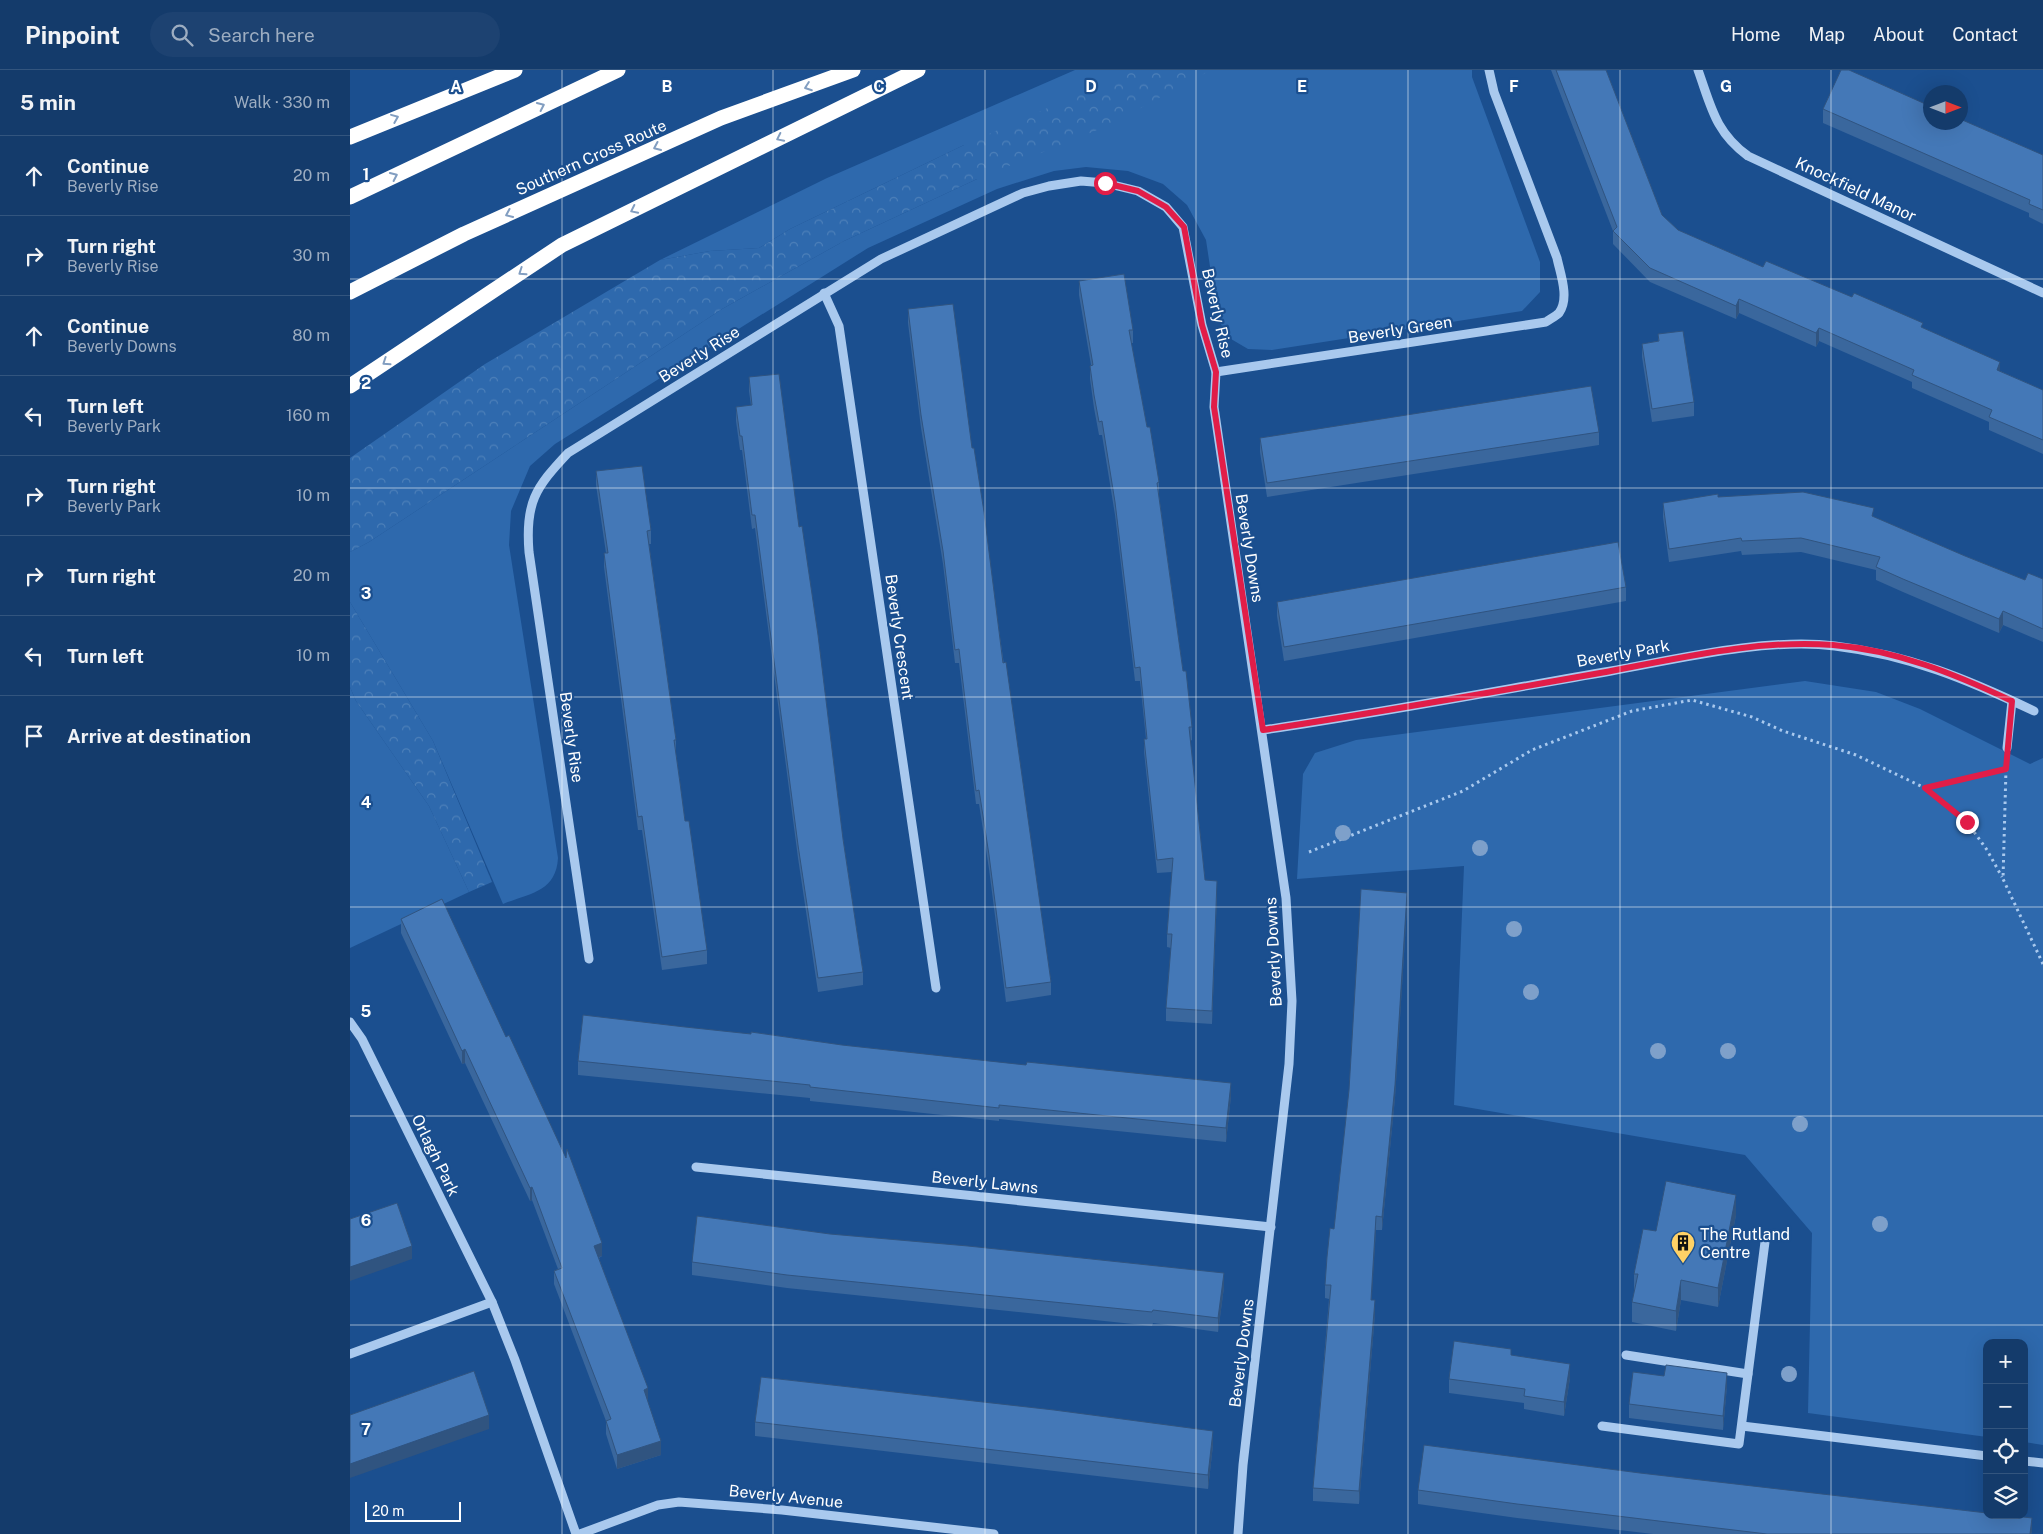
<!DOCTYPE html>
<meta charset="utf-8">
<style>
body{margin:0;font-family:"Public Sans",sans-serif;background:#1d4271;color:#f1f3f6}
.controls{position:absolute;right:15px;bottom:15px;display:grid;overflow:hidden;border-radius:10px;box-shadow:0 5px 20px #0002}
.controls button{width:45px;height:45px;display:grid;place-items:center;padding:0;border:0;border-bottom:1px solid #33557e;background:#143b6b;color:#f1f3f6;font:25px sans-serif}
.compass{position:absolute;left:1573px;top:15px;width:45px;height:45px;border-radius:50%;background:#143b6b;box-shadow:0 5px 20px #0002;rotate:90deg}
.scale{position:absolute;left:15px;bottom:12px;width:96px;box-sizing:border-box;padding-left:5px;border:2px solid #fff;border-top:0;font-size:14px;line-height:18px;white-space:nowrap;color:#fff;-webkit-text-stroke:4px #1b4f8f;paint-order:stroke}
.stop{position:absolute;width:15px;height:15px;margin:-11px;border:4px solid #e11d48;border-radius:50%;background:#fff}
.stop.end{background:#e11d48;border-color:#fff;box-shadow:0 1px 5px #0008}
.list{margin:0;padding:0;list-style:none}
h2{display:flex;justify-content:space-between;align-items:center;height:65px;margin:0;padding:0 20px;font-size:21px}
h2 small{font-size:16px;font-weight:400;color:#9dadc1}
.list li{display:grid;grid-template-columns:32px 1fr auto;gap:15px;align-items:center;box-sizing:border-box;height:80px;padding:0 20px;border-top:1px solid #33557e}
.list b{display:block;font-size:19px;white-space:nowrap}
.list p{margin:0;font-size:16px;white-space:nowrap;color:#9dadc1}
.list em{font-size:16px;font-style:normal;color:#9dadc1}
.icon{flex:none;width:28px;height:28px;fill:none;stroke:currentColor;stroke-width:2;stroke-linecap:round;stroke-linejoin:round}
.map{position:relative;flex:none;width:1693px;height:1464px;overflow:hidden}
header{display:flex;align-items:center;gap:30px;box-sizing:border-box;height:70px;padding:0 25px;background:#143b6b;border-bottom:1px solid #33557e}
header strong{font-size:24px}
nav{display:flex;gap:28px;margin-inline-start:auto;font-size:18px}
.search{width:350px;height:45px;background:#1d4271;display:flex;align-items:center;gap:12px;box-sizing:border-box;padding:0 18px;border-radius:28px;color:#9dadc1;font-size:19px}
main{display:flex}
aside{flex:1;background:#143b6b}
.map>svg:first-child{display:block}
</style>
<header>
<strong>Pinpoint</strong>
<div class="search"><svg class="icon" aria-label="search" viewBox="0 0 24 24"><circle cx="10" cy="10" r="6"/><path d="M15 15l6 6"/></svg>Search here</div>
<nav><a>Home</a><a>Map</a><a>About</a><a>Contact</a></nav>
</header>
<main>
<aside>
<h2>5 min<small>Walk · 330 m</small></h2>
<ul class="list">
<li><svg class="icon" aria-label="ahead" viewBox="0 0 24 24"><path d="M12 20V5M6 11l6-6 6 6"/></svg><div><b>Continue</b><p>Beverly Rise</p></div><em>20 m</em></li>
<li><svg class="icon" aria-label="right" viewBox="0 0 24 24"><path d="M7 20v-9h11M14 6l5 5-5 5"/></svg><div><b>Turn right</b><p>Beverly Rise</p></div><em>30 m</em></li>
<li><svg class="icon" aria-label="ahead" viewBox="0 0 24 24"><path d="M12 20V5M6 11l6-6 6 6"/></svg><div><b>Continue</b><p>Beverly Downs</p></div><em>80 m</em></li>
<li><svg class="icon" aria-label="left" viewBox="0 0 24 24"><path d="M17 20v-9H6M10 6l-5 5 5 5"/></svg><div><b>Turn left</b><p>Beverly Park</p></div><em>160 m</em></li>
<li><svg class="icon" aria-label="right" viewBox="0 0 24 24"><path d="M7 20v-9h11M14 6l5 5-5 5"/></svg><div><b>Turn right</b><p>Beverly Park</p></div><em>10 m</em></li>
<li><svg class="icon" aria-label="right" viewBox="0 0 24 24"><path d="M7 20v-9h11M14 6l5 5-5 5"/></svg><div><b>Turn right</b></div><em>20 m</em></li>
<li><svg class="icon" aria-label="left" viewBox="0 0 24 24"><path d="M17 20v-9H6M10 6l-5 5 5 5"/></svg><div><b>Turn left</b></div><em>10 m</em></li>
<li><svg class="icon" aria-label="arrive" viewBox="0 0 24 24"><path d="M6 21V4h12l-3 4 3 4H6"/></svg><div><b>Arrive at destination</b></div></li>
</ul>
</aside>
<div class="map">
<svg width="1693" height="1464" viewBox="0 0 1693 1464">
<defs>
<pattern id="forest-crowns" width="20" height="18" patternUnits="userSpaceOnUse" patternTransform="scale(1.25)"><rect width="20" height="18" fill="#2e69ad"/><path d="M2 6a3 3 0 1 1 6 0M12 15a3 3 0 1 1 6 0" fill="none" stroke="#4d80b9"/></pattern>
</defs>
<rect width="100%" height="100%" fill="#1b4f8f"/>
<g fill="#2e69ad">
<path d="M725,0H1122V7L1190,192V222L1172,241L922,280L898,279L881,269L868,250L856,170L837,135L813,114L778,101L736,97L704,101L647,119L518,178L205,374L180,396L161,441L159,475L208,788C206,822 180,823 153,834L83,671L0,532V482L19,472L372,239L494,171L627,109L614,75L440,159L409,178L360,181L310,190L477,108Z"/>
<path d="M1455,611L1526,622L1570,639L1680,694L1693,688V1375L1674,1372V1273H1637V1367L1458,1343L1462,1163L1395,1085L1104,1035L1114,796L947,809L953,704L965,683L1006,670Z"/>
<path d="M0,617L6,631L79,736L119,822L0,878Z"/>
</g>
<g fill="url(#forest-crowns)">
<path d="M783,0H861L757,56L627,109L494,171L372,239L19,472L0,482V388L135,294L310,190L360,181L409,178L440,159L614,75Z"/>
<path d="M0,532L83,671L142,812L119,822L79,736L6,631L0,617Z"/>
</g>
<g fill="none" stroke-linecap="round" stroke-linejoin="round">
<g stroke="#a9c9ee" stroke-width="3" stroke-dasharray="2.5 4" stroke-linecap="butt">
<path d="M1656,699L1653,809L1693,894"/>
<path d="M1576,719L1617,752L1637,780L1652,807"/>
<path d="M959,782L1113,721L1182,680L1282,641L1342,630L1402,647L1433,661L1506,685L1575,718L1653,699"/>
</g>
<g stroke="#a9c9ee" stroke-width="9">
<path d="M1348,0C1361,36 1365,62 1398,86L1693,223"/>
<path d="M474,223L489,256L586,918"/>
<path d="M866,302L1196,252C1200,249 1206,246 1209,243C1220,228 1210,203 1207,188L1144,22L1139,0"/>
<path d="M913,660C1029,643 1145,621 1261,601C1327,589 1419,567 1485,576C1559,585 1617,609 1684,641"/>
<path d="M1657,678L1662,631"/>
<path d="M239,889L179,482C175,433 185,418 218,383L531,189L673,123L699,116L731,111L755,113L788,121L816,137L833,157L852,255L866,302L864,337L936,828L942,931L939,994L893,1395L888,1464"/>
<path d="M0,952L12,969L142,1232L165,1290L226,1464"/>
<path d="M346,1097L921,1157"/>
<path d="M0,1284L142,1232"/>
<path d="M1276,1285L1398,1304"/>
<path d="M1252,1356L1389,1374L1415,1172"/>
<path d="M1392,1356L1637,1386"/>
<path d="M1674,1391L1693,1393"/>
<path d="M230,1464L308,1435L329,1432L432,1440L644,1464"/>
</g>
<g stroke="#fff" stroke-width="15">
<path d="M0,67L165,0"/>
<path d="M0,127L268,0"/>
<path d="M0,222L114,164L371,48L503,0"/>
<path d="M0,316L212,175L568,0"/>
</g>
</g>
<g fill="#7ea0ca">
<circle cx="993" cy="763" r="8"/>
<circle cx="1130" cy="778" r="8"/>
<circle cx="1164" cy="859" r="8"/>
<circle cx="1181" cy="922" r="8"/>
<circle cx="1308" cy="981" r="8"/>
<circle cx="1378" cy="981" r="8"/>
<circle cx="1450" cy="1054" r="8"/>
<circle cx="1530" cy="1154" r="8"/>
<circle cx="1439" cy="1304" r="8"/>
</g>
<g fill="#3a679d">
<path d="M1201,0H1256L1312,145L1328,160L1413,197L1573,258L1650,301L1693,320V384L1639,360V352L1562,318V312L1469,271L1466,277L1389,243L1386,249L1300,212L1263,174V161Z"/>
<path d="M1473,39L1693,85V154L1679,147V143L1473,53Z"/>
<path d="M729,211L783,260V273H781L797,357L809,412V426L833,601L842,657V670L840,671L855,810L867,824L862,954L816,951V938L821,878L817,877V864L822,802L807,803L794,682V669H796L790,611H785L765,445L752,365H749L744,338L740,309V296L741,295L729,225Z"/>
<path d="M558,239L622,378L701,912V925L656,932L639,799L629,734H626L609,593H605L593,494L571,358L558,253Z"/>
<path d="M1308,264L1344,332V346L1302,352L1292,287V274L1308,271Z"/>
<path d="M399,307L449,457L493,769L513,902V915L468,922L448,788L405,458L402,459L392,380H390L386,351V337L401,336L399,321Z"/>
<path d="M1249,362V375L917,427L910,382V368Z"/>
<path d="M246,401L301,460V474H299L326,670V684L335,751L357,880V894L312,900L292,760H288L254,497V483H256L246,415Z"/>
<path d="M1368,427L1524,447L1615,486L1675,510L1693,509V572L1653,555L1649,563L1553,522L1526,510V500L1451,482L1392,485L1391,481L1319,492L1313,447V433Z"/>
<path d="M1276,517V531L934,591L927,546V532Z"/>
<path d="M1057,836L1045,1028L1032,1160H1026L1021,1230L1025,1244L1009,1434L963,1431V1418L979,1229L975,1228V1215Z"/>
<path d="M51,849L252,1186L249,1188L298,1332L311,1385L267,1399L256,1364V1351L204,1214V1201L208,1199L182,1130L180,1131L115,993L112,994L51,863Z"/>
<path d="M335,957L881,1026L876,1072L649,1049V1051L460,1031V1028L228,1005V991Z"/>
<path d="M1386,1145L1368,1237L1331,1230L1326,1261L1282,1252V1232L1284,1223V1204L1306,1161Z"/>
<path d="M342,1192L874,1217L868,1262L803,1253L802,1256L437,1218L342,1205Z"/>
<path d="M1161,1285L1220,1308L1214,1346L1174,1339V1333L1099,1323V1309Z"/>
<path d="M1314,1306L1377,1316L1373,1360L1279,1348V1334Z"/>
<path d="M405,1352L863,1375L858,1419L405,1366Z"/>
<path d="M1068,1420L1682,1462L1681,1464H1303L1167,1448L1068,1434Z"/>
</g>
<g fill="#305480">
<path d="M1389,229V243L1386,249V236Z"/>
<path d="M1469,258V271L1466,277V263Z"/>
<path d="M1650,292V306L1647,300Z"/>
<path d="M1653,541V555L1649,563V549Z"/>
<path d="M867,811V824L862,954V941Z"/>
<path d="M1057,823V836L1045,1028L1032,1160V1147Z"/>
<path d="M115,979V993L112,994V981Z"/>
<path d="M881,1013V1026L876,1072V1058Z"/>
<path d="M182,1117V1130L180,1131V1118Z"/>
<path d="M1386,1125V1145L1368,1237V1218Z"/>
<path d="M1026,1146V1160L1021,1244V1230Z"/>
<path d="M252,1173V1186L244,1189V1176Z"/>
<path d="M62,1176V1189L0,1211V1197Z"/>
<path d="M874,1203V1217L868,1262V1248Z"/>
<path d="M1331,1210V1230L1326,1261V1241Z"/>
<path d="M1025,1230V1244L1009,1434V1421Z"/>
<path d="M1220,1294V1308L1214,1346V1332Z"/>
<path d="M1377,1303V1316L1373,1360V1346Z"/>
<path d="M298,1318V1332L294,1320Z"/>
<path d="M139,1345V1359L0,1408V1394Z"/>
<path d="M863,1361V1375L858,1419V1405Z"/>
<path d="M311,1371V1385L267,1399V1385Z"/>
<path d="M1682,1448V1462L1681,1464H1680Z"/>
</g>
<g fill="#4478b7" stroke="#305480">
<path d="M1206,0H1256L1312,145L1328,160L1413,197L1416,191L1502,227L1504,223L1573,253L1571,257L1650,292L1647,300L1693,320V370L1639,347L1642,340L1562,305L1564,300L1469,258L1466,263L1389,229L1386,236L1300,198L1263,161L1267,157Z"/>
<path d="M1491,0H1499L1580,36V52H1610V49L1693,85V140L1679,134L1680,130L1473,39Z"/>
<path d="M774,204L783,260H779L797,357H800L809,412L807,413L833,601H836L842,657H839L855,810L867,811L862,941L816,938L822,864H817L823,788L807,790L794,669H797L790,597L785,598L765,432L752,351L749,352L744,325L740,296L743,295L729,211Z"/>
<path d="M603,234L622,378H624L634,442L653,593L656,592L701,912L656,918L639,785L629,720L626,721L609,579L605,580L593,481L571,345L558,239Z"/>
<path d="M1333,261L1344,332L1302,339L1292,274L1309,271L1308,264Z"/>
<path d="M429,304L449,457L452,456L468,565L493,769L513,902L468,908L448,775L405,445H402L392,366H390L386,337L402,335L399,307Z"/>
<path d="M1241,316L1249,362L917,413L910,368Z"/>
<path d="M292,396L301,460L297,461L326,670H324L330,713L335,751H339L357,880L312,887L292,746L288,747L254,483H258L246,401Z"/>
<path d="M1453,422L1524,438L1522,446L1615,486L1675,510L1678,503L1693,509V559L1653,541L1649,549L1553,509L1526,497L1530,487L1451,468L1392,471L1391,468L1319,479L1313,433L1368,424V427Z"/>
<path d="M1268,472L1276,517L934,577L927,532Z"/>
<path d="M1011,819L1057,823L1045,1015L1032,1147L1026,1146L1021,1230H1025L1009,1421L963,1418L981,1215H975L977,1187L980,1158L984,1159L999,1020Z"/>
<path d="M92,829L156,967L159,965L216,1088L217,1079L252,1173L244,1176L298,1318L294,1320L311,1371L267,1385L256,1351L261,1349L204,1201L212,1198L182,1117L180,1118L115,979L112,981L51,849Z"/>
<path d="M233,945L335,957L401,964V962L492,975L676,995L677,992L881,1013L876,1058L649,1035V1038L460,1017V1015L228,991Z"/>
<path d="M1316,1111L1386,1125L1368,1218L1331,1210L1326,1241L1282,1232L1288,1204H1284L1293,1159L1306,1161Z"/>
<path d="M47,1133L62,1176L0,1197V1149Z"/>
<path d="M347,1146L480,1164L618,1176L874,1203L868,1248L803,1240L802,1242L437,1205L342,1192Z"/>
<path d="M1104,1271L1161,1279V1285L1220,1294L1214,1332L1174,1326L1175,1319L1099,1309Z"/>
<path d="M1316,1295L1377,1303L1373,1346L1279,1334L1283,1302L1314,1306Z"/>
<path d="M124,1301L139,1345L0,1394V1345Z"/>
<path d="M411,1307L704,1340L863,1361L858,1405L405,1352Z"/>
<path d="M1074,1375L1290,1403L1637,1443V1445H1656L1682,1448L1680,1464H1417L1167,1434L1068,1420Z"/>
</g>
<defs><path id="oneway-chevron" d="M-2-3.5L2.5 0L-2 3.5" fill="none" stroke-width="1.6" stroke-linecap="round" stroke-linejoin="round" transform="scale(1.25)"/></defs>
<g stroke="#829ec1">
<use href="#oneway-chevron" transform="translate(458 17) rotate(160)"/>
<use href="#oneway-chevron" transform="translate(191 36) rotate(-25)"/>
<use href="#oneway-chevron" transform="translate(45 48) rotate(-22)"/>
<use href="#oneway-chevron" transform="translate(430 68) rotate(154)"/>
<use href="#oneway-chevron" transform="translate(307 77) rotate(156)"/>
<use href="#oneway-chevron" transform="translate(44 106) rotate(-25)"/>
<use href="#oneway-chevron" transform="translate(284 140) rotate(154)"/>
<use href="#oneway-chevron" transform="translate(159 144) rotate(156)"/>
<use href="#oneway-chevron" transform="translate(172 202) rotate(146)"/>
<use href="#oneway-chevron" transform="translate(36 292) rotate(146)"/>
</g>
<g fill="none" stroke-linecap="round" stroke-linejoin="round">
<path stroke="#e11d48" stroke-width="6" d="M755,113L788,121L816,137L834,157L852,255L866,302L864,337L913,660C1026,643 1138,623 1250,603C1326,589 1406,569 1483,575C1546,580 1605,604 1662,631L1656,699L1575,718L1617,752"/>
</g>
<path fill="none" stroke="#fff" stroke-width="1" stroke-opacity="0.55" d="M212,0V1464M423,0V1464M635,0V1464M846,0V1464M1058,0V1464M1270,0V1464M1481,0V1464M0,209H1693M0,418H1693M0,627H1693M0,837H1693M0,1046H1693M0,1255H1693"/>
<defs>
<symbol id="building-pin" viewBox="-11 -11 22 30"><path d="M0 17L-7.5 6A9.5 9.5 0 1 1 7.5 6Z" fill="#ffd166" stroke="#1b4f8f"/><path d="M-4-6H4V6H1V3H-1V6H-4ZM-2.5-4.3h1.7v1.8h-1.7ZM.8-4.3h1.7v1.8H.8ZM-2.5-1h1.7V.8h-1.7ZM.8-1h1.7V.8H.8Z" fill="#111"/></symbol>
</defs>
<g fill-rule="evenodd">
<use href="#building-pin" x="1319" y="1159" width="28" height="38"/>
</g>
<g text-anchor="middle" stroke-width="4.5" stroke-linejoin="round" paint-order="stroke">
<g font-size="16" fill="#fff" stroke="#1b4f8f">
<text transform="translate(241 87) rotate(-24)" y="6">Southern Cross Route</text>
<text transform="translate(1506 119) rotate(25)" y="6">Knockfield Manor</text>
<text transform="translate(868 243) rotate(77)" y="6">Beverly Rise</text>
<text transform="translate(1050 259) rotate(-9)" y="6">Beverly Green</text>
<text transform="translate(349 284) rotate(-32)" y="6">Beverly Rise</text>
<text transform="translate(900 478) rotate(81)" y="6">Beverly Downs</text>
<text transform="translate(550 567) rotate(82)" y="6">Beverly Crescent</text>
<text transform="translate(1273 583) rotate(-10)" y="6">Beverly Park</text>
<text transform="translate(222 667) rotate(82)" y="6">Beverly Rise</text>
<text transform="translate(923 882) rotate(-93)" y="6">Beverly Downs</text>
<text transform="translate(86 1085) rotate(64)" y="6">Orlagh Park</text>
<text transform="translate(635 1112) rotate(6)" y="6">Beverly Lawns</text>
<text transform="translate(891 1283) rotate(-83)" y="6">Beverly Downs</text>
<text transform="translate(436 1426) rotate(6)" y="6">Beverly Avenue</text>
</g>
<g font-size="16" fill="#fff" stroke="#1b4f8f" text-anchor="start">
<text x="1350" y="1170">The Rutland<tspan x="1350" dy="18">Centre</tspan></text>
</g>
</g>
<g font-size="16" text-anchor="middle" font-weight="bold" fill="#fff" stroke="#1b4f8f" stroke-width="4.5" stroke-linejoin="round" paint-order="stroke">
<text x="106" y="22">A</text>
<text x="317" y="22">B</text>
<text x="529" y="22">C</text>
<text x="741" y="22">D</text>
<text x="952" y="22">E</text>
<text x="1164" y="22">F</text>
<text x="1376" y="22">G</text>
<text x="16" y="110">1</text>
<text x="16" y="319">2</text>
<text x="16" y="529">3</text>
<text x="16" y="738">4</text>
<text x="16" y="947">5</text>
<text x="16" y="1156">6</text>
<text x="16" y="1365">7</text>
</g>
</svg>
<div class="controls">
<button>+</button>
<button>−</button>
<button><svg class="icon" aria-label="locate" viewBox="0 0 24 24"><circle cx="12" cy="12" r="6"/><path d="M12 2v4M12 18v4M2 12h4M18 12h4"/></svg></button>
<button><svg class="icon" aria-label="layers" viewBox="0 0 24 24"><path d="M12 4l9 5-9 5-9-5zM3 14l9 5 9-5"/></svg></button>
</div>
<svg class="compass" viewBox="-18 -18 36 36"><path d="M0-13l5 13h-10z" fill="#e53935"/><path d="M0 13l5-13h-10z" fill="#9dadc1"/></svg>
<div class="scale">20 m</div>
<div class="stop" style="left:755px;top:113px"></div>
<div class="stop end" style="left:1617px;top:752px"></div>
</div>
</main>
